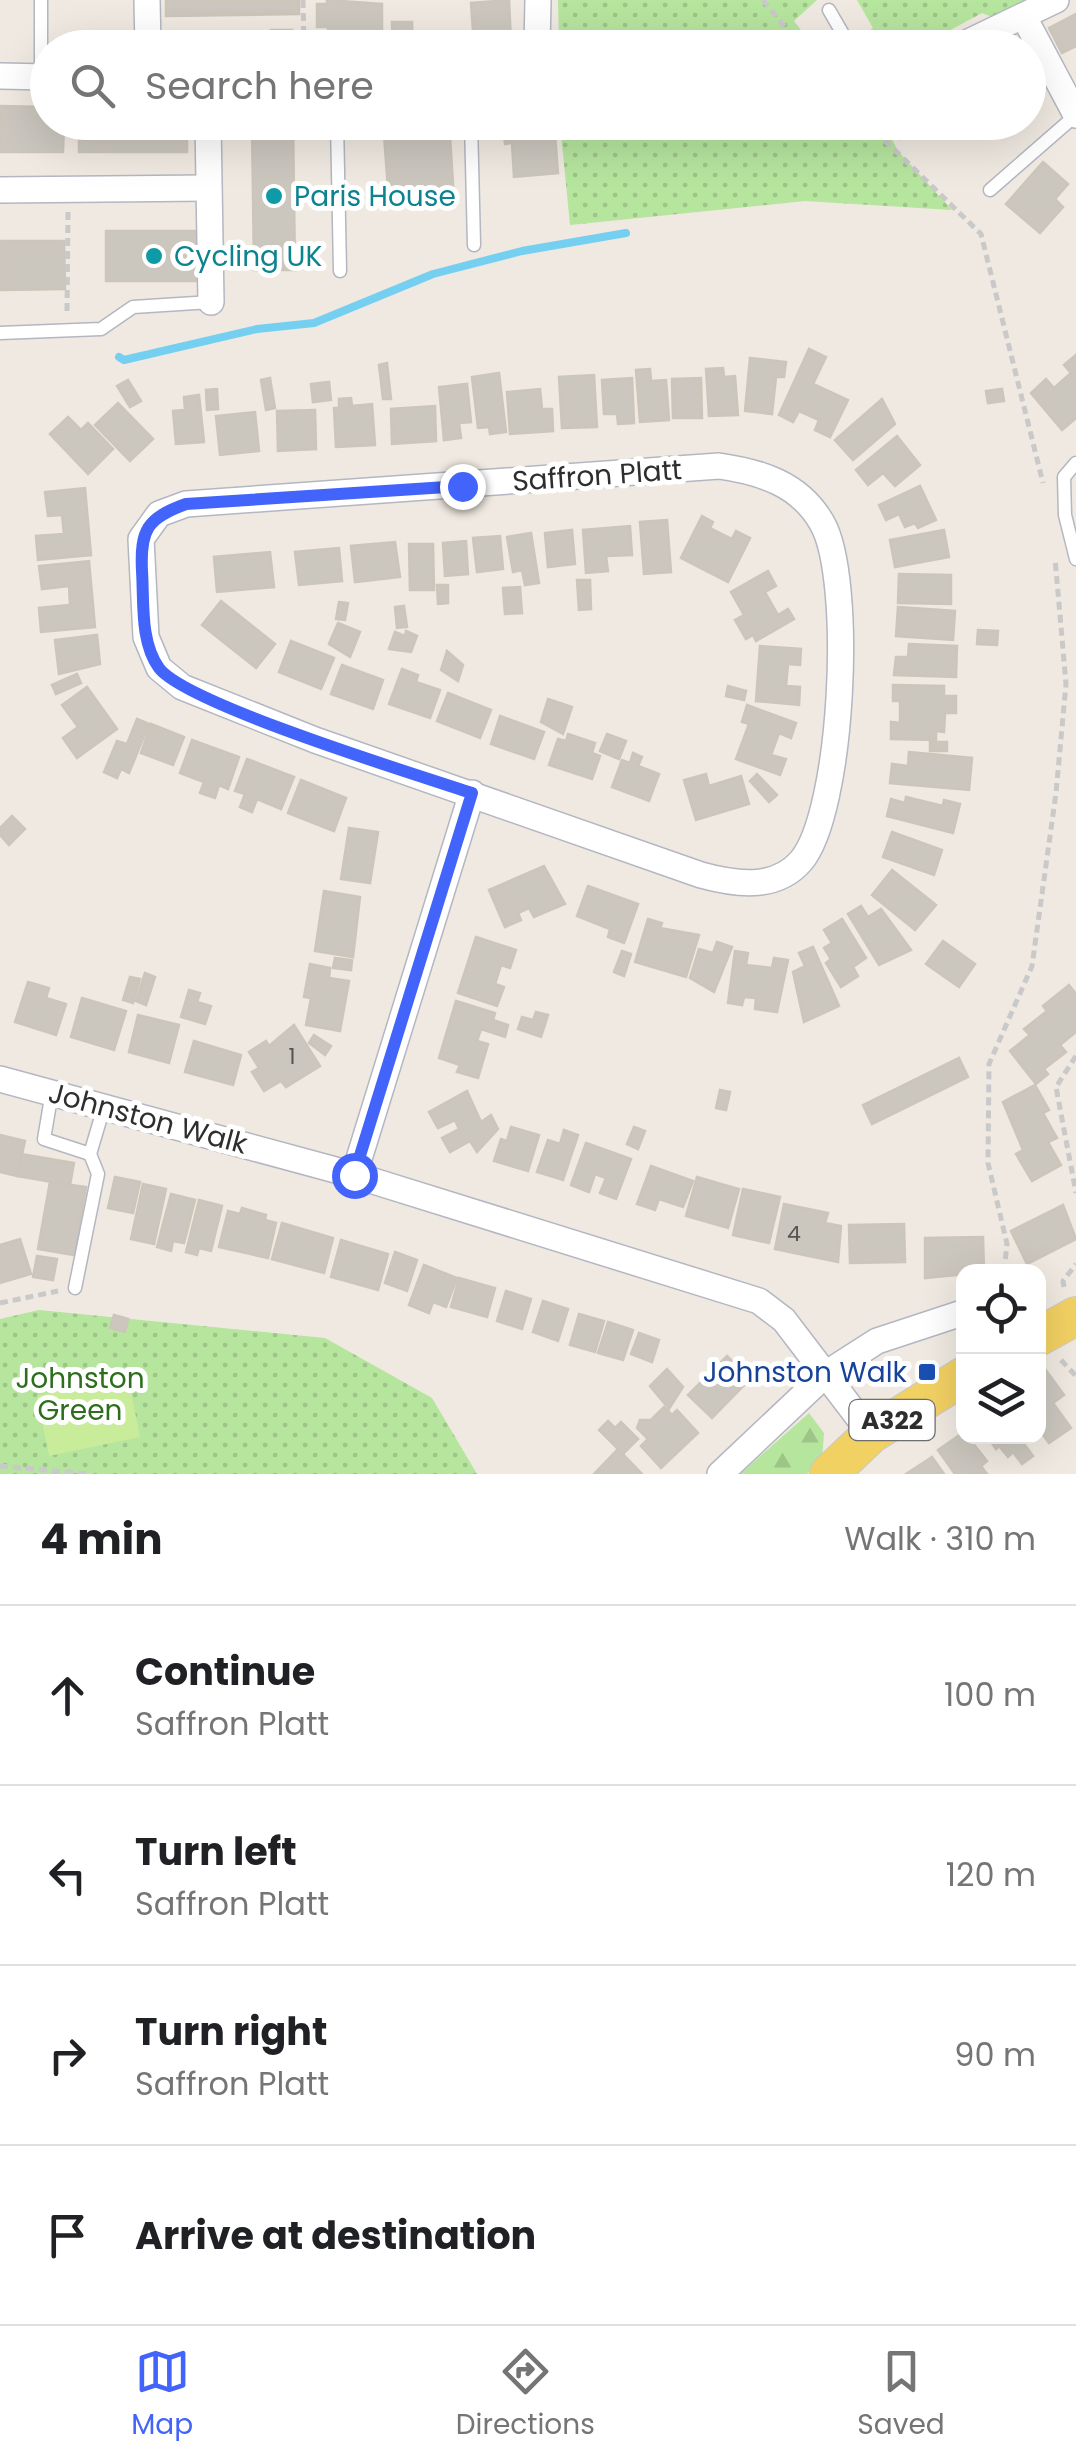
<!DOCTYPE html>
<meta charset="utf-8">
<style>
body{margin:0;font-family:Poppins,sans-serif;background:#f6f6f6;color:#202124}
.controls{position:absolute;right:30px;bottom:30px;display:grid;overflow:hidden;border-radius:20px;box-shadow:0 10px 40px #0002}
.controls button{width:90px;height:90px;display:grid;place-items:center;padding:0;border:0;border-bottom:2px solid #e0e0e0;background:#fff;color:#202124;font:50px sans-serif}
.stop{position:absolute;width:30px;height:30px;margin:-22px;border:8px solid #4264fb;border-radius:50%;background:#fff}
.stop.end{background:#4264fb;border-color:#fff;box-shadow:0 2px 10px #0008}
.list{margin:0;padding:0;list-style:none}
h2{display:flex;justify-content:space-between;align-items:center;height:130px;margin:0;padding:0 40px;font-size:42px}
h2 small{font-size:32px;font-weight:400;color:#757577}
.list li{display:grid;grid-template-columns:65px 1fr auto;gap:30px;align-items:center;box-sizing:border-box;height:180px;padding:0 40px;border-top:2px solid #e0e0e0}
.list b{display:block;font-size:38px;white-space:nowrap}
.list p{margin:0;font-size:32px;white-space:nowrap;color:#757577}
.list em{font-size:32px;font-style:normal;color:#757577}
.icon{flex:none;width:55px;height:55px;fill:none;stroke:currentColor;stroke-width:2;stroke-linecap:round;stroke-linejoin:round}
.map{position:relative;flex:none;width:1076px;height:1474px;overflow:hidden}
.search{position:absolute;background:#fff;box-shadow:0 10px 40px #0002;left:30px;right:30px;top:30px;height:110px;display:flex;align-items:center;gap:25px;box-sizing:border-box;padding:0 35px;border-radius:55px;color:#757577;font-size:38px}
.sheet{height:850px;background:#fff}
nav{display:flex;justify-content:space-around;align-items:center;box-sizing:border-box;height:140px;border-top:2px solid #e0e0e0;background:#fff;font-size:28px;color:#757577}
nav a{display:grid;justify-items:center;gap:5px}
nav .on{color:#4264fb}
.map>svg:first-child{display:block}
</style>
<div class="map">
<svg width="1076" height="1474" viewBox="0 0 1076 1474">
<defs>
<pattern id="forest-firs" width="22" height="20" patternUnits="userSpaceOnUse" patternTransform="scale(2.5)"><rect width="22" height="20" fill="#b6e59e"/><path d="M5 1l3.5 6h-7zM16 11l3.5 6h-7z" fill="#9dc588"/></pattern>
<pattern id="park-dots" width="8" height="8" patternUnits="userSpaceOnUse" patternTransform="scale(2.5)"><rect width="8" height="8" fill="#b6e59e"/><path d="M2 2h.1M6 6h.1" fill="none" stroke="#9dc588" stroke-width="1.8" stroke-linecap="round"/></pattern>
</defs>
<rect width="100%" height="100%" fill="#efe9e1"/>
<path fill="url(#forest-firs)" d="M809,1413L824,1433L822,1460L807,1474H740Z"/>
<g fill="url(#park-dots)">
<path d="M558,0H817L794,21L814,47H559Z"/>
<path d="M857,0H1032L995,18L982,13L941,35L942,44L932,47L929,42L918,48L865,47L857,39L873,28Z"/>
<path d="M560,123H884L898,151L952,210L805,201L570,225Z"/>
<path d="M39,1310L325,1338L432,1398L477,1474H0V1319Z"/>
</g>
<path fill="#c9ec9a" d="M128,1377L140,1437L49,1456L37,1396Z"/>
<g fill="none" stroke-linecap="round" stroke-linejoin="round">
<path stroke="#75cff0" stroke-width="8" d="M119,357L124,360L257,329L314,323L433,274L522,251L626,233"/>
</g>
<g fill="#cbc7bf" stroke="#cbc5ba" stroke-width="2.5">
<path d="M166,0H299V14L166,16Z"/>
<path d="M327,0L382,4V37H328V27H317V4H327Z"/>
<path d="M509,0L511,43L474,45L471,3Z"/>
<path d="M1076,14V46L1062,53L1049,28Z"/>
<path d="M392,22H412L413,48H393Z"/>
<rect x="271" y="30" width="21" height="18"/>
<path d="M0,106L48,107V122H64L63,152H0Z"/>
<rect x="79" y="122" width="108" height="30"/>
<path d="M252,122H293L295,270H254Z"/>
<path d="M354,122H449L454,199L389,203L384,134L355,136Z"/>
<path d="M503,122H554L558,173L514,177L512,143L505,144Z"/>
<path d="M891,122H931L900,139Z"/>
<path d="M1043,162L1068,184L1055,199L1063,207L1040,233L1006,204Z"/>
<rect x="106" y="231" width="96" height="50"/>
<path d="M0,241H64L65,289L0,290Z"/>
<path d="M809,349L826,357L813,384L848,400L830,437L815,430L819,420L799,411L793,422L779,415Z"/>
<path d="M1076,355V418L1062,430L1031,393L1046,379L1054,388L1071,373L1064,365Z"/>
<path d="M750,358L786,362L784,377H776L772,414L745,411Z"/>
<path d="M387,363L391,399H383L379,365Z"/>
<path d="M723,368L724,377L735,376L738,415L709,416L706,369Z"/>
<path d="M650,369L651,381L666,380L669,420L640,422L636,370Z"/>
<path d="M499,373L506,432L490,434L489,427L478,428L472,377Z"/>
<path d="M594,375L597,427L562,428L559,377Z"/>
<path d="M270,378L275,408L266,410L261,380Z"/>
<path d="M632,378L634,423L618,424L617,414H604L602,380Z"/>
<path d="M701,378L702,418H673L672,379Z"/>
<path d="M128,380L141,401L130,407L117,386Z"/>
<path d="M329,382L331,400L313,402L311,384Z"/>
<path d="M467,384L471,422L459,423L461,438L444,440L439,387Z"/>
<path d="M217,389L218,409L207,410L206,390Z"/>
<path d="M540,389L542,409H552L553,431L510,434L507,392Z"/>
<path d="M1002,389L1004,401L988,403L986,391Z"/>
<path d="M199,395L204,442L176,444L173,411L185,410L184,397Z"/>
<path d="M351,398L352,406L372,404L375,445L336,447L334,408H339V399Z"/>
<path d="M882,399L895,424L853,460L835,440Z"/>
<path d="M118,403L153,439L130,461L95,425Z"/>
<path d="M435,406L436,441L392,444L391,409Z"/>
<path d="M315,410L316,449L278,451L277,411Z"/>
<path d="M255,412L259,451L220,455L216,416Z"/>
<path d="M68,417L81,430L88,423L113,449L88,474L50,434Z"/>
<path d="M897,436L920,465L895,486L883,473L868,485L856,470Z"/>
<path d="M920,486L936,520L918,528L915,523L905,527L899,514L886,520L879,505Z"/>
<path d="M85,488L91,555L38,560L36,536L64,534L62,515L48,516L45,492Z"/>
<path d="M702,516L713,522L710,528L732,539L736,531L750,538L728,582L681,558Z"/>
<path d="M667,520L671,572L644,574L640,522Z"/>
<path d="M630,526L632,555L606,556L608,571L586,573L583,530Z"/>
<path d="M572,530L575,564L548,567L545,533Z"/>
<path d="M944,530L949,557L895,567L890,540Z"/>
<path d="M531,533L539,583L525,585L522,570L513,572L507,537Z"/>
<path d="M500,536L503,569L477,572L473,538Z"/>
<path d="M466,541L468,574L445,576L443,543Z"/>
<path d="M395,542L400,577L355,582L351,546Z"/>
<path d="M409,544H433L434,590H410Z"/>
<path d="M339,548L342,581L299,585L295,552Z"/>
<path d="M270,552L274,587L217,592L214,557Z"/>
<path d="M89,561L95,627L41,632L39,608L70,605L69,586L42,589L39,566Z"/>
<path d="M768,571L776,586L765,592L778,615L788,609L794,619L756,641L753,635L746,639L735,620L744,615L731,592Z"/>
<path d="M899,574L951,575V604L898,603Z"/>
<path d="M577,580H590L591,609L579,610Z"/>
<path d="M437,585H448V603L438,604Z"/>
<path d="M520,587L522,613L505,614L503,588Z"/>
<path d="M221,601L275,644L256,668L202,625Z"/>
<path d="M339,602L348,603L345,620L336,619Z"/>
<path d="M404,606L407,627L397,628L395,607Z"/>
<path d="M898,607L955,611L953,640L896,636Z"/>
<path d="M338,623L360,632L350,657L329,644Z"/>
<path d="M978,630L998,631L997,645L977,644Z"/>
<path d="M406,631L417,636L411,652L389,649L395,632L405,636Z"/>
<path d="M97,635L100,664L59,674L55,640Z"/>
<path d="M291,641L334,658L321,689L279,672Z"/>
<path d="M909,644L957,646L956,677L894,675L896,657H908Z"/>
<path d="M760,646L801,649L800,665L788,664L786,686L800,687L799,705L756,701Z"/>
<path d="M447,651L463,665L458,681L441,670Z"/>
<path d="M342,665L383,680L373,709L331,694Z"/>
<path d="M402,669L418,675L416,682L440,690L430,718L389,704Z"/>
<path d="M77,674L81,683L56,694L52,685Z"/>
<path d="M893,685L944,686V696H956V713H945L944,732L936,731V740L891,739V722L900,723V701H893Z"/>
<path d="M728,686L746,691L744,700L726,696Z"/>
<path d="M87,687L117,729L77,758L63,738L78,727L62,705Z"/>
<path d="M448,693L491,710L480,738L437,721Z"/>
<path d="M548,699L572,707L563,734L541,722Z"/>
<path d="M747,705L796,723L791,738L779,733L771,755L786,759L780,775L736,759L749,724L742,722Z"/>
<path d="M500,716L544,732L534,759L491,744Z"/>
<path d="M137,719L149,724L129,773L121,769L117,778L104,772L117,741L127,744Z"/>
<path d="M151,724L184,737L173,765L141,753Z"/>
<path d="M568,734L595,743L592,753L600,756L592,779L549,765L558,739L566,741Z"/>
<path d="M607,734L626,741L619,759L600,751Z"/>
<path d="M192,740L239,757L228,789L219,785L215,798L200,793L204,782L180,773Z"/>
<rect x="930" y="742" width="17" height="9"/>
<path d="M909,752L972,758L969,790L890,783L892,764L908,766Z"/>
<path d="M633,753L642,757L638,766L659,774L649,801L612,787L622,760L630,763Z"/>
<path d="M247,759L294,777L281,809L257,799L252,812L240,807L245,794L235,791Z"/>
<path d="M706,774L709,786L741,776L749,804L696,820L684,780Z"/>
<path d="M757,774L777,795L769,802L750,781Z"/>
<path d="M301,780L346,798L334,831L288,813Z"/>
<path d="M906,797L943,806L944,800L960,804L953,833L887,816L891,799L905,803Z"/>
<path d="M12,816L25,829L9,845L0,835V828Z"/>
<path d="M349,828L378,832L370,883L341,879Z"/>
<path d="M892,832L942,850L934,875L883,857Z"/>
<path d="M544,866L565,904L534,917L529,908L518,913L521,920L505,927L489,890Z"/>
<path d="M892,870L936,905L915,930L872,895Z"/>
<path d="M588,886L638,904L624,943L608,937L610,929L577,916Z"/>
<path d="M324,891L360,897L353,957L315,951Z"/>
<path d="M861,906L868,917L881,909L911,950L879,965L848,914Z"/>
<path d="M648,919L662,923L660,928L699,935L686,977L635,962Z"/>
<path d="M842,919L866,958L853,967L858,976L841,987L826,963L831,959L824,948L832,943L824,930Z"/>
<path d="M476,937L516,950L510,968L501,965L495,984L504,987L497,1006L458,993Z"/>
<path d="M943,941L975,964L959,987L926,964Z"/>
<path d="M717,942L732,947L714,992L690,978L699,949L713,953Z"/>
<path d="M813,947L839,1006L804,1022L793,972L805,966L799,953Z"/>
<path d="M622,951L631,954L624,976L614,972Z"/>
<path d="M735,951L748,953L746,965L772,968L774,958L788,960L777,1012L755,1009L756,998L744,997L742,1005L728,1003Z"/>
<path d="M335,958L352,960L351,970L333,968Z"/>
<path d="M310,964L330,968L329,978L349,981L340,1031L306,1025L311,998L304,997Z"/>
<path d="M145,973L155,977L146,1005L136,1001Z"/>
<path d="M130,977L140,979L133,1003L123,1000Z"/>
<path d="M28,982L49,988L46,998L66,1004L56,1035L15,1022Z"/>
<path d="M1069,985L1076,994V1032L1060,1045L1066,1052L1044,1069L1048,1074L1036,1084L1010,1051L1030,1035L1024,1029L1047,1011L1043,1006Z"/>
<path d="M189,990L200,993L197,1002L211,1006L205,1024L181,1017Z"/>
<path d="M82,998L126,1011L114,1050L71,1037Z"/>
<path d="M456,1001L495,1013L493,1020L508,1025L505,1037L481,1029L477,1041L488,1044L478,1078L457,1072L460,1065L439,1058Z"/>
<path d="M536,1012L548,1015L541,1037L518,1029L522,1017L533,1020Z"/>
<path d="M138,1015L179,1025L169,1063L129,1052Z"/>
<path d="M294,1025L320,1066L286,1087L281,1081L264,1091L252,1072L259,1068L249,1052L266,1041L269,1046Z"/>
<path d="M314,1035L331,1046L325,1055L309,1043Z"/>
<path d="M194,1041L241,1055L233,1085L185,1072Z"/>
<path d="M959,1058L968,1077L872,1124L863,1105Z"/>
<path d="M1035,1085L1049,1110L1043,1113L1057,1138L1048,1142L1061,1165L1032,1181L1016,1154L1023,1150L1003,1102Z"/>
<path d="M720,1090L730,1092L726,1110L716,1108Z"/>
<path d="M467,1091L481,1122L491,1115L498,1129L477,1152L470,1141L450,1152L442,1138L459,1129L455,1120L438,1128L429,1112Z"/>
<path d="M511,1127L539,1135L528,1171L494,1161L501,1139L507,1141Z"/>
<path d="M634,1127L645,1131L638,1149L627,1144Z"/>
<path d="M564,1130L578,1135L563,1180L537,1172L548,1140L560,1144Z"/>
<path d="M0,1135L25,1141L17,1176L0,1172Z"/>
<path d="M586,1143L631,1159L616,1199L600,1193L606,1178L595,1174L589,1192L571,1185Z"/>
<path d="M21,1154L74,1163L70,1185L17,1176Z"/>
<path d="M651,1166L693,1181L683,1207L659,1199L655,1210L637,1204Z"/>
<path d="M115,1177L140,1182L133,1213L108,1208Z"/>
<path d="M697,1177L739,1189L728,1228L686,1216Z"/>
<path d="M50,1182L86,1187L74,1255L38,1249Z"/>
<path d="M143,1184L166,1189L154,1244L131,1239Z"/>
<path d="M743,1189L780,1197L769,1243L733,1235Z"/>
<path d="M171,1194L195,1200L184,1243L173,1241L171,1251L157,1247Z"/>
<path d="M199,1200L222,1206L211,1251L199,1248L197,1255L186,1252Z"/>
<path d="M784,1204L828,1213L825,1223L841,1226L838,1262L775,1249Z"/>
<path d="M1063,1205L1076,1239L1027,1264L1011,1231Z"/>
<path d="M242,1208L266,1215L265,1220L276,1223L268,1258L219,1247L228,1211L240,1214Z"/>
<path d="M282,1223L333,1238L324,1273L272,1259Z"/>
<path d="M904,1224L905,1262L850,1263L849,1225Z"/>
<path d="M983,1237L984,1272L925,1278V1238Z"/>
<path d="M20,1239L31,1274L0,1283V1245Z"/>
<path d="M341,1240L388,1254L378,1290L331,1277Z"/>
<path d="M395,1252L417,1260L407,1291L385,1283Z"/>
<path d="M37,1256L57,1259L53,1280L33,1277Z"/>
<path d="M424,1265L457,1278L446,1307L433,1302L429,1313L409,1305Z"/>
<path d="M459,1278L495,1288L487,1317L451,1307Z"/>
<path d="M506,1291L531,1299L522,1329L497,1321Z"/>
<path d="M543,1301L568,1309L558,1341L533,1332Z"/>
<path d="M579,1314L604,1321L595,1352L570,1345Z"/>
<path d="M114,1315L128,1319L125,1332L110,1328Z"/>
<path d="M608,1322L633,1330L623,1360L598,1353Z"/>
<path d="M639,1333L659,1340L652,1362L631,1354Z"/>
<path d="M727,1356L750,1379L712,1418L688,1395Z"/>
<path d="M667,1369L683,1387L669,1409L650,1386Z"/>
<path d="M1045,1369L1064,1395L1053,1403L1071,1428L1049,1443L1038,1428V1373Z"/>
<path d="M664,1407L672,1415L677,1410L698,1433L661,1468L641,1446L648,1439L637,1428L640,1420H651Z"/>
<path d="M608,1421L615,1428L621,1422L638,1439L623,1454L599,1430Z"/>
<path d="M964,1432L987,1461L981,1466L987,1474H955L938,1450Z"/>
<path d="M987,1436H1018L1033,1456L1022,1464L1013,1452L1008,1457L999,1446L996,1449Z"/>
<path d="M618,1449L642,1474H594Z"/>
<path d="M932,1457L944,1474H906Z"/>
</g>
<g fill="none" stroke-linecap="round" stroke-linejoin="round">
<defs>
<g id="lane">
<path d="M829,10L851,48"/>
<path d="M41,77V0"/>
<path d="M337,122L340,271"/>
<path d="M471,122L474,245"/>
<path d="M990,190L1076,115"/>
<path d="M0,333L101,329L133,307L211,302"/>
<path d="M1076,463L1064,477L1065,515L1076,559"/>
<path d="M52,1092L44,1139L90,1154"/>
<path d="M75,1288L98,1174L90,1154L104,1107"/>
</g>
<g id="street">
<path d="M147,0L148,48"/>
<path d="M1024,17L1076,115"/>
<path d="M537,48L538,0"/>
<path d="M956,48L1056,0"/>
<path d="M0,76L48,77"/>
<path d="M208,122L211,302"/>
<path d="M0,190L208,188"/>
<path d="M719,466C761,472 800,484 822,523C854,578 843,812 801,861C775,891 734,884 701,875L315,740L182,687L159,668L146,637L141,539L159,514L186,504Z"/>
<path d="M0,1079L354,1175L759,1301L784,1320L871,1434"/>
<path d="M354,1175L472,793"/>
<path d="M720,1474L827,1373L877,1341L959,1314"/>
</g>
<g id="primary">
<path d="M1038,1337L1076,1316"/>
<path d="M829,1474L871,1434L964,1376"/>
</g>
</defs>
<use href="#lane" stroke="#b4b7c1" stroke-width="15"/>
<use href="#street" stroke="#b4b7c1" stroke-width="28"/>
<use href="#primary" stroke="#c9c9c9" stroke-width="40"/>
<g stroke="#c9c9c9" stroke-width="5" stroke-dasharray="8 5" stroke-linecap="butt">
<path d="M303,0L304,48"/>
<path d="M763,0L802,48"/>
<path d="M596,48L666,33L681,48"/>
<path d="M866,122L981,234L1043,483"/>
<path d="M67,311L68,212"/>
<path d="M1076,1056L1056,1087L1076,1193"/>
<path d="M1004,1272L1007,1244L988,1163L989,1064L1032,966L1056,793L1066,684L1055,558"/>
<path d="M1064,1287L1063,1281L1076,1264"/>
<path d="M0,1303L58,1291"/>
<path d="M1061,1360L1076,1376"/>
<path d="M0,1466L88,1474"/>
</g>
<use href="#lane" stroke="#fff" stroke-width="12"/>
<use href="#street" stroke="#fff" stroke-width="25"/>
<use href="#primary" stroke="#f2d163" stroke-width="38"/>
</g>
<g fill="none" stroke-linecap="round" stroke-linejoin="round">
<path stroke="#4264fb" stroke-width="12" d="M354,1175L472,793C417,775 186,704 159,668C140,642 144,602 142,571C140,530 147,518 186,504L462,486"/>
</g>
<g fill="#0f9aa8" stroke="#fff" stroke-width="4">
<circle cx="274" cy="196" r="10"/>
<circle cx="154" cy="256" r="10"/>
</g>
<rect fill="#1a4fb4" stroke="#fff" stroke-width="4" x="917" y="1362" width="20" height="20" rx="5"/>
<g text-anchor="middle" stroke-width="10" stroke-linejoin="round" paint-order="stroke">
<g font-size="22" fill="#555452">
<text x="292" y="1064">1</text>
<text x="794" y="1241">4</text>
</g>
<rect fill="#fff" stroke="#6d6d6d" stroke-width="2.5" x="849.5" y="1400" width="85" height="40" rx="8"/>
<g font-size="25" font-weight="bold" fill="#2e2e2e">
<text x="892" y="1429">A322</text>
</g>
<g font-size="28" fill="#0d838f" stroke="#fff" text-anchor="start">
<text x="294" y="206">Paris House</text>
<text x="174" y="266">Cycling UK</text>
</g>
<g font-size="28" fill="#2e2e2e" stroke="#fff">
<text transform="translate(597 475) rotate(-4)" y="10">Saffron Platt</text>
<text transform="translate(148 1118) rotate(15)" y="10">Johnston Walk</text>
</g>
<g font-size="28" fill="#164399" stroke="#fff" text-anchor="end">
<text x="907" y="1382">Johnston Walk</text>
</g>
<g font-size="28" fill="#2c6e1b" stroke="#fff">
<text x="80" y="1388">Johnston<tspan x="80" dy="32">Green</tspan></text>
</g>
</g>
</svg>
<div class="controls">
<button><svg class="icon" aria-label="locate" viewBox="0 0 24 24"><circle cx="12" cy="12" r="6"/><path d="M12 2v4M12 18v4M2 12h4M18 12h4"/></svg></button>
<button><svg class="icon" aria-label="layers" viewBox="0 0 24 24"><path d="M12 4l9 5-9 5-9-5zM3 14l9 5 9-5"/></svg></button>
</div>
<div class="stop" style="left:354px;top:1175px"></div>
<div class="stop end" style="left:462px;top:486px"></div>
<div class="search"><svg class="icon" aria-label="search" viewBox="0 0 24 24"><circle cx="10" cy="10" r="6"/><path d="M15 15l6 6"/></svg>Search here</div>
</div>
<section class="sheet">
<h2>4 min<small>Walk · 310 m</small></h2>
<ul class="list">
<li><svg class="icon" aria-label="ahead" viewBox="0 0 24 24"><path d="M12 20V5M6 11l6-6 6 6"/></svg><div><b>Continue</b><p>Saffron Platt</p></div><em>100 m</em></li>
<li><svg class="icon" aria-label="left" viewBox="0 0 24 24"><path d="M17 20v-9H6M10 6l-5 5 5 5"/></svg><div><b>Turn left</b><p>Saffron Platt</p></div><em>120 m</em></li>
<li><svg class="icon" aria-label="right" viewBox="0 0 24 24"><path d="M7 20v-9h11M14 6l5 5-5 5"/></svg><div><b>Turn right</b><p>Saffron Platt</p></div><em>90 m</em></li>
<li><svg class="icon" aria-label="arrive" viewBox="0 0 24 24"><path d="M6 21V4h12l-3 4 3 4H6"/></svg><div><b>Arrive at destination</b></div></li>
</ul>
</section>
<nav>
<a class="on"><svg class="icon" aria-label="map" viewBox="0 0 24 24"><path d="M3 6l6-2 6 2 6-2v14l-6 2-6-2-6 2zM9 4v14M15 6v14"/></svg>Map</a>
<a><svg class="icon" aria-label="directions" viewBox="0 0 24 24"><path d="M12 3l9 9-9 9-9-9zM9 14v-3h6M13 9l2 2-2 2"/></svg>Directions</a>
<a><svg class="icon" aria-label="saved" viewBox="0 0 24 24"><path d="M7 4h10v16l-5-4-5 4z"/></svg>Saved</a>
</nav>
